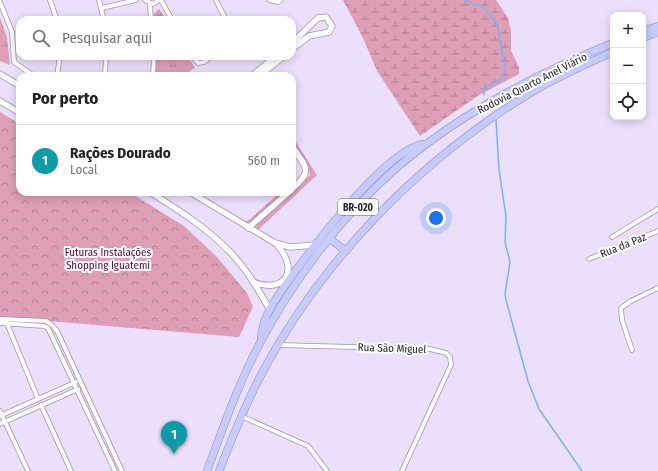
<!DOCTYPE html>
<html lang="pt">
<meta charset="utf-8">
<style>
body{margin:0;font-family:"Fira Sans Condensed",sans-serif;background:#f2f2f2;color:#222}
.controls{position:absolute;right:12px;top:12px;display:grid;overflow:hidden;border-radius:8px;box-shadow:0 2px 10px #0003}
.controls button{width:36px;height:36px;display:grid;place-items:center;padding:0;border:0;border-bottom:1px solid #e0e0e0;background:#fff;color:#222;font:20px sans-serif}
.you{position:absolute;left:436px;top:218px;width:14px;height:14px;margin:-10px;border:3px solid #fff;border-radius:50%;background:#1a73e8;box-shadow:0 0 0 6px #1a73e833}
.badge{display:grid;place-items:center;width:26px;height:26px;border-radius:50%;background:#1a73e8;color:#fff;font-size:13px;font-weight:700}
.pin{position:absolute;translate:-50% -33px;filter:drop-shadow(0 1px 2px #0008)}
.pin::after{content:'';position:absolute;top:21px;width:14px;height:12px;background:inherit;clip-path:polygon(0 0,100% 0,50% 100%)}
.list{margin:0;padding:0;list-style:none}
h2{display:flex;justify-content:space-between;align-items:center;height:52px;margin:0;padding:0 16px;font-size:17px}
h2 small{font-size:13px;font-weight:400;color:#767676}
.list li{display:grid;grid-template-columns:26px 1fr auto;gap:12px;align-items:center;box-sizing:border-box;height:72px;padding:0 16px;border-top:1px solid #e0e0e0}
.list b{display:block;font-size:15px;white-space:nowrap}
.list p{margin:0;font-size:13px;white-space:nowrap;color:#767676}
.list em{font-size:13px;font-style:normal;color:#767676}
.icon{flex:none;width:22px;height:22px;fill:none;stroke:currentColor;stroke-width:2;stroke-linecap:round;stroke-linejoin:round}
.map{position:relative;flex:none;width:658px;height:471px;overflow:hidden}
.search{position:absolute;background:#fff;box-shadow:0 2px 10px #0003;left:16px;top:16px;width:280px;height:44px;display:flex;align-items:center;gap:10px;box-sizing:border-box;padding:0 14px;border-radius:12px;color:#767676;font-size:15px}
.panel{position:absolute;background:#fff;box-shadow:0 2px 10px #0003;left:16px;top:72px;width:280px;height:124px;border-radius:12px}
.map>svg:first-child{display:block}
</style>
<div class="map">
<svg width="658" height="471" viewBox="0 0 658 471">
<defs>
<pattern id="grass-tufts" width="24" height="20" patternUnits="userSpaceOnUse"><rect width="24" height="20" fill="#de9fb6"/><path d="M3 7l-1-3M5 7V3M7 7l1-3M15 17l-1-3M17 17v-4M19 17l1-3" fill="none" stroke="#b48194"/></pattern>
<pattern id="forest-crowns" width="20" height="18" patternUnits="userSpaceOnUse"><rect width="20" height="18" fill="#de9fb6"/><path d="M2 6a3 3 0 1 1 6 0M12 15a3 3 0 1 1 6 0" fill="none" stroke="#b48194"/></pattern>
<pattern id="wetland-marsh" width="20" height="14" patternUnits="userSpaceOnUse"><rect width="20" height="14" fill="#de9fb6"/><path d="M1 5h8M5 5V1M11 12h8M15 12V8" fill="none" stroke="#b48194"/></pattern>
</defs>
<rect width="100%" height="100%" fill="#ebdffc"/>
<g fill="url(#grass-tufts)">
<path d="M159,9L167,20H154V14Z"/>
<path d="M0,18L7,37L10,65L0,61Z"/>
<path d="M156,56H188L195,68L183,76H155Z"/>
<path d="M292,136L317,175L259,229H257L255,225L310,175L308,166L292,140Z"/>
<path d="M280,192H285L252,222L246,223L244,222L249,220Z"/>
</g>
<path fill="url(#forest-crowns)" d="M0,112L20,124V192H129L184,226L217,257L247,293L253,307L239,337L0,317Z"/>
<path fill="url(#wetland-marsh)" d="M343,0H496L508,18L511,31V51L519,67V74L479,95L420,136L377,71L363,38Z"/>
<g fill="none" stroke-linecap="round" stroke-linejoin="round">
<g stroke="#79b2fa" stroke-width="1.5">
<path d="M466,0L469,3L482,6L497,23L505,68L502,79L484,88V95"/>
<path d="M496,120L499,170L506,216L505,242L510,262L505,294L506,300L528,381L539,409L582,471"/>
</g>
<defs>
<g id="street">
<path d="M50,0L57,20"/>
<path d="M99,0L104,20"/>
<path d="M145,0L153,4L159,0"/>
<path d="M161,0L172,20"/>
<path d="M216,0L226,20"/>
<path d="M269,0L278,2L281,0"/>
<path d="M0,2L12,32L14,62L34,76"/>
<path d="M150,4L151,20"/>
<path d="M102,8L136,0"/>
<path d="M192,56L198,63L204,62L212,56"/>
<path d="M57,76L60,56"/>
<path d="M105,76L106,56"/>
<path d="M153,76L154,56"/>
<path d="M612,237L658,209"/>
<path d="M589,259L658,231"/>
<path d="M0,319L46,321L52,325L57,331L122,471"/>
<path d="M6,321L38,399"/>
<path d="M0,323L44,326L48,328L115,471"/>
<path d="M278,345L430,349L446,353L450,357L451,365L402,471"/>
<path d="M632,350L622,320L621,308L631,301L658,288"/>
<path d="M41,405L71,471"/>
<path d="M0,411L28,471"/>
<path d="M0,416L76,382"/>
<path d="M241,416L308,446L327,471"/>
<path d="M0,424L78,389"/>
</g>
<g id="secondary">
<path d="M292,43L318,18L326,17L332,26L329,32L309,36L292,49"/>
<path d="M0,74L20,86"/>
<path d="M252,76L276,56"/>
<path d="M259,76L284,56"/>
<path d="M0,101L20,113"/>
<path d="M292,146C306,168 314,170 292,189"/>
<path d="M150,192C177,209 207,228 229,251C246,268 258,289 270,310"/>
<path d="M190,192L275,243L290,247L315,245"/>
<path d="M248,228L289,192"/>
<path d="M253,282C283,294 301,272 277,245"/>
</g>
<g id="highway">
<path d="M643,31L658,26"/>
<path d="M643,38L658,32"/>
<path d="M330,239L346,251"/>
<path d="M261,338C262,328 265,318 270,309C289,275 388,143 426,144"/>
<path d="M207,471C223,428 238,384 260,343C292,282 341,217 393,171C456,116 535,74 613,43"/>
<path d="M219,471C232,439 244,407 260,377C320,262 417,163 527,95C554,78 584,65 613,52"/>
</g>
</defs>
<use href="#street" stroke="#a094af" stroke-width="5.5"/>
<use href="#secondary" stroke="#a094af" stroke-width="7"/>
<use href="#highway" stroke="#8e90b4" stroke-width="8"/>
<use href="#street" stroke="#fff" stroke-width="4"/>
<use href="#secondary" stroke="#fff" stroke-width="5.5"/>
<use href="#highway" stroke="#c6cbfc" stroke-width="7"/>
</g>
<g text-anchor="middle" stroke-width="4" stroke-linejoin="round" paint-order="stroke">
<rect fill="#fff" stroke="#68656c" stroke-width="1" x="338" y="199" width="40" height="16" rx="3"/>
<g font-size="10" font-weight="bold" fill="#27232d">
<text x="358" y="211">BR-020</text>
</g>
<g font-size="11" fill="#27232d" stroke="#fff">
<text transform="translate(532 83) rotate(-27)" y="4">Rodovia Quarto Anel Viário</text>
<text transform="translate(623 245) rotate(-22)" y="4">Rua da Paz</text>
<text transform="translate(392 348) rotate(2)" y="4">Rua São Miguel</text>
</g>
<g font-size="11" fill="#5c0734" stroke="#fff">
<text x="108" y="256">Futuras Instalações<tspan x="108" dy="13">Shopping Iguatemi</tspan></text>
</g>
</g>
</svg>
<div class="controls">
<button>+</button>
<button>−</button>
<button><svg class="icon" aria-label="locate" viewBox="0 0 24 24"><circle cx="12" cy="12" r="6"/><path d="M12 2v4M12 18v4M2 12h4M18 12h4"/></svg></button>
</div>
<div class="you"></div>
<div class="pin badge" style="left:174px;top:454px;background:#0f9aa8">1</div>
<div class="search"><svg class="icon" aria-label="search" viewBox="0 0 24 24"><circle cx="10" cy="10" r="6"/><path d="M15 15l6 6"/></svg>Pesquisar aqui</div>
<section class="panel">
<h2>Por perto<small></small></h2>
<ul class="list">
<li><span class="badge" style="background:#0f9aa8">1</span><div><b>Rações Dourado</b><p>Local</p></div><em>560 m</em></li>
</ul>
</section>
</div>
